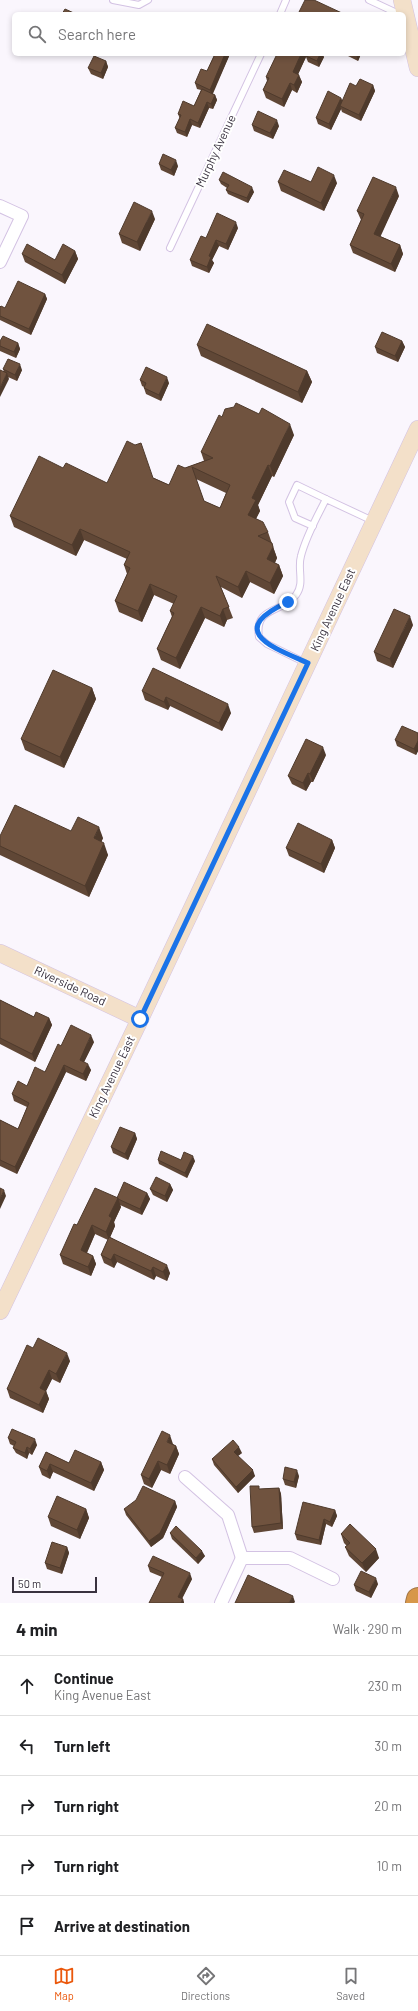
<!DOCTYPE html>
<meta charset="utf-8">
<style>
body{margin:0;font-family:Barlow,sans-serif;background:#f2f2f2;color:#202124}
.scale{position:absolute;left:12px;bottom:10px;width:85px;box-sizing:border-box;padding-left:4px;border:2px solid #39323f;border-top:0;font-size:11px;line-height:14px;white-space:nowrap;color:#39323f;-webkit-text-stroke:3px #fff;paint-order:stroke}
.stop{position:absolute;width:12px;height:12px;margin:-9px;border:3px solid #1a73e8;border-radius:50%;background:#fff}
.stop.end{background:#1a73e8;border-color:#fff;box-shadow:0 1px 4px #0008}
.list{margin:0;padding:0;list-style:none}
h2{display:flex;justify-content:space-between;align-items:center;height:52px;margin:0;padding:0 16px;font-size:17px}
h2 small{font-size:13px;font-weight:400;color:#757577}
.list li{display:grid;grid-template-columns:26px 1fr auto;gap:12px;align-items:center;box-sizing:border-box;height:60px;padding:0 16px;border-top:1px solid #e0e0e0}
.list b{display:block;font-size:15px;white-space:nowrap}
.list p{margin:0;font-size:13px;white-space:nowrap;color:#757577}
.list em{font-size:13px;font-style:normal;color:#757577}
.icon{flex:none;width:22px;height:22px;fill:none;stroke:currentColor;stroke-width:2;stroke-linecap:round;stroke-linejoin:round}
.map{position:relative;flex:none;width:418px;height:1603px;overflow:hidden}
.search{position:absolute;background:#fff;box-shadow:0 2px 6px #0003;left:12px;right:12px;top:12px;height:44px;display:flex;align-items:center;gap:10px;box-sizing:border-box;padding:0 14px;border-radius:6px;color:#757577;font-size:15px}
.sheet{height:352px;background:#fff}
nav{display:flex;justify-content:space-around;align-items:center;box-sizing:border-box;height:56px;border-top:1px solid #e0e0e0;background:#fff;font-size:11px;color:#757577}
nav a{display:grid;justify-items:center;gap:2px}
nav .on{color:#ea580c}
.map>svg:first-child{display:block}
</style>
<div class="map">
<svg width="418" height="1603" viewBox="0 0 418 1603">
<rect width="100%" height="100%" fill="#faf6fd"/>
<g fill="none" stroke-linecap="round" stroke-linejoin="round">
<defs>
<g id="lane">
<path d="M113,0L139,5L148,0"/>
<path d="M369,0L399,14"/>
<path d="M280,14L286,0"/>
<path d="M170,248L261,54"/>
<path d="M313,526L295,518L289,502L297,485L326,499"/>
<path d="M306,663L267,644L259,637C254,606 283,613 296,595C305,583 297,569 301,556C306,536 317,517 326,499L373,521"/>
</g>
<g id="street">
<path d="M0,206L22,216L0,262"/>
<path d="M185,1477L228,1515L242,1558"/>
<path d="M221,1603L242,1558H290L333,1579"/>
</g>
<g id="secondary">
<path d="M402,0L418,68"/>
<path d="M0,953L140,1019"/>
<path d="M0,1311L140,1019L418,429"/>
</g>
<path id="highway" d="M417,1603L418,1599"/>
</defs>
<use href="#lane" stroke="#d3c2e3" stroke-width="8"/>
<use href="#street" stroke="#d3c2e3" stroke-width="14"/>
<use href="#secondary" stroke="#d3c2e3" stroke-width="18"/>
<use href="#highway" stroke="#a07446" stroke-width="24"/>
<use href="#lane" stroke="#fff" stroke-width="6"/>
<use href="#street" stroke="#fff" stroke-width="12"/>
<use href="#secondary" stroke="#f3e0c9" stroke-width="17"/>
<use href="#highway" stroke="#d7974a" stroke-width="22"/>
</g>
<g fill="#604736" fill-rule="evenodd">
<path d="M215,54H230L212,94L215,95L217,100L213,109L209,108L200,128L192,125L187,137L177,133L175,128L180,119L178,114L194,106L201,90L197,89L195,83L207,71Z"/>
<path d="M346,54H361L358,61L346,55Z"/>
<path d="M306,55L324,57L319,67L308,62L306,57L298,74L302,82L297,93L292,90L284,107L266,98L263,90L267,81L266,77Z"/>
<path d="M106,61L108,67L103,79L91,74L88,68Z"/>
<path d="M373,85L375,91L361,121L342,112L341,109L331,130L318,124L316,118L341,98L342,100Z"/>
<path d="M252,125L279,126L273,139L254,131Z"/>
<path d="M159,164L178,166L174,176L161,170Z"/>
<path d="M219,180L254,192L248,203L228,194L226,190L227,188L221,184Z"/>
<path d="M278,182H311L337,183L324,211L281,191Z"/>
<path d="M399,196L380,236L400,245L403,254L395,272L353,253L350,245L361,220L357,211Z"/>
<path d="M155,219L140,251L122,243L119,234Z"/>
<path d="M238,228L228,250L219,246L212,260L214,263L209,273L192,266L190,260L206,238Z"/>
<path d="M75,251L78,259L65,284L25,262L22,254L55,260Z"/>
<path d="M45,294L47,299L31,335L0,320V307L5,308Z"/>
<path d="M0,341L18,343L20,349L16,358L0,351Z"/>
<path d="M402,341L405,347L398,362L377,353L375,347Z"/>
<path d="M197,345L307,371L312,382L302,403L201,356Z"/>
<path d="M3,369L22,370L17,381L8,377L9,379L4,372Z"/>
<path d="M140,380L169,383L161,401L146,394L144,388V387L142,386Z"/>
<path d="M222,417L294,435L274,477L272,476L258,505L260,511L256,519L268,532L277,558L275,563L279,565L283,576L274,594L250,582L242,598L221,587L233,618L227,620L224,627L205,618L180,669L161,660L157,649L172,617L170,611L174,604L154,595L142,622L119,612L115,601L127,574L124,565L127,559L84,540L76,556L14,527L10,516L63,468L107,483L154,478L169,485L185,468L204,461L201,452ZM196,479L226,493L220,508L204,501Z"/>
<path d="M413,625L393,668L377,661L374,652Z"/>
<path d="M92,688L96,699L64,768L25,750L21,739Z"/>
<path d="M142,691L231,713L222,731L170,706L168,710L145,700Z"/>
<path d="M418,733V751L416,755L397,746L395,740Z"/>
<path d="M326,755L313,782H311L306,791L292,784L288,776Z"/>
<path d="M71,831L103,838L101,842L108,855L89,897L0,855V836Z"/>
<path d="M332,840L335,848L324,873L289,856L286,848Z"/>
<path d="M0,1000L34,1017L49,1018L52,1025L35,1062L0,1044Z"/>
<path d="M94,1042L84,1062L91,1070L86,1081L66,1072L17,1174L0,1166V1120L18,1129L27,1107L14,1101L12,1094L27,1086L45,1072L61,1046Z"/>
<path d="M135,1133L137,1139L128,1160L113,1153L111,1147Z"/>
<path d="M158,1160H181L195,1161L187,1178L159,1164Z"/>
<path d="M170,1184L173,1190L167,1202L153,1195L150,1189Z"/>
<path d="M147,1193L150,1199L142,1215L120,1205L121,1207L114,1222L115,1226L110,1237L170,1273L167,1281L156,1276L154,1280L117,1262L114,1268L104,1263L101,1255L108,1240L95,1234L87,1253L93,1256L96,1264L91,1276L63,1264L60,1255L77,1225L117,1198Z"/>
<path d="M33,1348L70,1361L60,1383L52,1379L46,1391L49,1399L43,1413L10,1398L7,1389Z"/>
<path d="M8,1438L37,1445L32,1455L29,1453L27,1459L16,1453L13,1448L14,1446L10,1444Z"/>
<path d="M173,1444L176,1446L179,1454L170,1474L161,1470L152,1488L144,1484L141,1475Z"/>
<path d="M46,1452L69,1463L101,1462L104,1470L94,1491L53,1472L50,1479L42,1475L39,1467Z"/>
<path d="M242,1453L238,1456L255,1476L238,1493L214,1465L212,1459Z"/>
<path d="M299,1476L296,1488L285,1485L283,1479Z"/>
<path d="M279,1488L281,1494L283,1529L254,1533L252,1527L260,1489Z"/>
<path d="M175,1501L177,1507L163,1538L151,1547L126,1515L124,1509Z"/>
<path d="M86,1509L89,1518L80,1539L51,1526L48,1517Z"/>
<path d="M335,1510L337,1516L332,1527L326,1524L321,1545L297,1540L295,1534Z"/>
<path d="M170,1533L205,1556L198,1564L172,1539Z"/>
<path d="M341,1534L379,1558L366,1572L349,1556L345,1547L347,1546L344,1543Z"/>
<path d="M67,1547L69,1553L62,1574L47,1569L45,1563Z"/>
<path d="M148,1566L192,1579L182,1599H183L184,1603H149L162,1577L150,1572Z"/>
<path d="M378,1584L371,1598L356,1591L354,1585Z"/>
</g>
<g fill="#4e3a2c">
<path d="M225,54H230L212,96L210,90Z"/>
<path d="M301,54H306L307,56H306V57L296,79L293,72Z"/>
<path d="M320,54H323L324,57L319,67L317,61Z"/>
<path d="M356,54H361L358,61Z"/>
<path d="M106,61L108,67L103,79L101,73Z"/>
<path d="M299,75L302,82L297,93L294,85Z"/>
<path d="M290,83L292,90L284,107L282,99Z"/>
<path d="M373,85L375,91L361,121L359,115Z"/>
<path d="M215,95L217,100L213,109L211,104Z"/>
<path d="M341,98L343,104L340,106L341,109L331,130L329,124Z"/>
<path d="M207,102L209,108L200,128L198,123Z"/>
<path d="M190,119L192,125L187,137L185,132Z"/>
<path d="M277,120L279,126L273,139L270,133Z"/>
<path d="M176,160L178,166L174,176L171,170Z"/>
<path d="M334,175L337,183L324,211L321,203Z"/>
<path d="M252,187L254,192L248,203L247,198Z"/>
<path d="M396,187L399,196L378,242L374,234Z"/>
<path d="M152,211L155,219L140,251L137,242Z"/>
<path d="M236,222L238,228L228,250L226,244Z"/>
<path d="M216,240L219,246L212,260L214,263L209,273L207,267L209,256Z"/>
<path d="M400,245L403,254L395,272L391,264Z"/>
<path d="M75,251L78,259L65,284L62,275Z"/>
<path d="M45,294L47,299L31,335L29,329Z"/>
<path d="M402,341L405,347L398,362L395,356Z"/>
<path d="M18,343L20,349L16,358L14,352Z"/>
<path d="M20,364L22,370L17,381L15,375Z"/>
<path d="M307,371L312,382L302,403L298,392Z"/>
<path d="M7,373L9,379L0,397V388Z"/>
<path d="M167,377L169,383L161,401L159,395Z"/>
<path d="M290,424L294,435L274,477L270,466Z"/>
<path d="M268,465L272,476L258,505L260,511L252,526L248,515L252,498Z"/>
<path d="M80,529L84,540L76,556L72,545Z"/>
<path d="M273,547L277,558L271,570L267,559Z"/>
<path d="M279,565L283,576L274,594L270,583Z"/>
<path d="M246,571L250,582L242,598L238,587Z"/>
<path d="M150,584L154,595L142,622L138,611Z"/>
<path d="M201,607L205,618L180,669L176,658Z"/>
<path d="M223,609L227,620L224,627L220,616Z"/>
<path d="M410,616L413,625L393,668L390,659Z"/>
<path d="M92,688L96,699L64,768L60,757Z"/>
<path d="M166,697L170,706L168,710L164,702Z"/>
<path d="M228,704L231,713L222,731L219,723Z"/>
<path d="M418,741V751L416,755L414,749Z"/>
<path d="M323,747L326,755L313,782L310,774Z"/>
<path d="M308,773L311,782L306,791L303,783Z"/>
<path d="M99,827L103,838L98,850L94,838Z"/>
<path d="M332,840L335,848L324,873L321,864Z"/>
<path d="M104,843L108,855L89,897L85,886Z"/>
<path d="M49,1018L52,1025L35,1062L32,1054Z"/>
<path d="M91,1035L94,1042L82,1066L80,1060Z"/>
<path d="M88,1064L91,1070L86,1081L83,1074Z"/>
<path d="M64,1065L66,1072L17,1174L15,1167Z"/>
<path d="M135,1133L137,1139L128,1160L125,1154Z"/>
<path d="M193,1156L195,1161L187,1178L185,1173Z"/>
<path d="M170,1184L173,1190L167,1202L165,1196Z"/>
<path d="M4,1190L6,1196L0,1209V1199Z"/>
<path d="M147,1193L150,1199L142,1215L140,1209Z"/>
<path d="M118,1198L121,1207L114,1222L115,1226L109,1240L106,1232L109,1216Z"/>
<path d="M92,1225L95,1234L84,1259L81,1250Z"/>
<path d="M114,1254L117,1262L114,1268L111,1260Z"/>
<path d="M93,1256L96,1264L91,1276L88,1267Z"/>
<path d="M167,1265L170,1273L167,1281L163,1272Z"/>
<path d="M153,1267L156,1276L154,1280L151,1271Z"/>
<path d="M67,1353L70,1361L60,1383L56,1374Z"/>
<path d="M49,1370L52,1379L46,1391L49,1399L43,1413L39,1405L40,1388Z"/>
<path d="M170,1435L173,1444L170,1450L167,1442Z"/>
<path d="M35,1439L37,1445L32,1455L30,1449Z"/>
<path d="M176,1446L179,1454L170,1474L167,1465Z"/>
<path d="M27,1447L29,1453L27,1459L25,1453Z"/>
<path d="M239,1447L242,1453L236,1457L234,1452Z"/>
<path d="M158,1461L161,1470L152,1488L149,1479Z"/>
<path d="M101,1462L104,1470L94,1491L91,1483Z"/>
<path d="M50,1464L53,1472L50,1479L47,1471Z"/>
<path d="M253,1470L255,1476L238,1493L236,1487Z"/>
<path d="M297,1470L299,1476L296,1488L294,1482Z"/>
<path d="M279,1488L281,1494L283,1529L281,1523Z"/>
<path d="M175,1501L177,1507L163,1538L151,1547L149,1541Z"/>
<path d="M86,1509L89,1518L80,1539L77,1530Z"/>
<path d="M335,1510L337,1516L332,1527L330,1522Z"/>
<path d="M324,1519L326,1524L321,1545L319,1540Z"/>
<path d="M67,1547L69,1553L62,1574L60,1568Z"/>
<path d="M376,1549L379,1558L366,1572L362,1563Z"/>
<path d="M202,1551L205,1556L198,1564L196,1558Z"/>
<path d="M190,1573L192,1579L180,1602L178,1597Z"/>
<path d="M376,1578L378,1584L371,1598L369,1592Z"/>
<path d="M293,1596L295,1602L294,1603H289Z"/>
<path d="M183,1599L184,1603H181Z"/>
</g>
<g fill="#70533f" stroke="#4e3a2c" fill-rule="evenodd">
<path d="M305,0H314L344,14H303L299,12Z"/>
<path d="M65,9L76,14H62Z"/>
<path d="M215,54H225L210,90L195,83L201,69L207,71Z"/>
<path d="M277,54H301L293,72L299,75L294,85L290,83L282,99L263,90L269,78L266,77Z"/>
<path d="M307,54H320L317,61L306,56Z"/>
<path d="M94,56L106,61L101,73L88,68Z"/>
<path d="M360,79L373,85L359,115L340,106L350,83L356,86Z"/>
<path d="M202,89L215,95L211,104L207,102L198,123L190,119L185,132L175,128L181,115L178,114L183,101L194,106Z"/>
<path d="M328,91L341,98L329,124L316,118Z"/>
<path d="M258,111L277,120L270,133L252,125Z"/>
<path d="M163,154L176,160L171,170L159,164Z"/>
<path d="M318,167L334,175L321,203L278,182L284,170L311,182Z"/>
<path d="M223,172L252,187L247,198L226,190L229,185L219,180Z"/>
<path d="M373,177L396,187L374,234L400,245L391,264L350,245L364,214L357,211Z"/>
<path d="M134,202L152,211L137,242L119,234Z"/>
<path d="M217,213L236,222L226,244L216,240L209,256L211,257L207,267L190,260L201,236L206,238Z"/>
<path d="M27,244L55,260L63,244L75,251L62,275L22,254Z"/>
<path d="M18,281L45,294L29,329L0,316V307L1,306L5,308Z"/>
<path d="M207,324L307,371L298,392L197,345Z"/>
<path d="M382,332L402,341L395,356L375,347Z"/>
<path d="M3,336L18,343L14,352L0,346V341Z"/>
<path d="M8,359L20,364L15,375L3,369Z"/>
<path d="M146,367L167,377L159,395L144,388L146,383L140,380Z"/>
<path d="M0,370L7,373L0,388Z"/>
<path d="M236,403L259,414L262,408L290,424L270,466L268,465L252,498L256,500L248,515L263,522L268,532L258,536L272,543L273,547L267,559L279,565L270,583L246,571L238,587L216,576L229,607L223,609L220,616L201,607L176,658L157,649L174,613L170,611L177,596L150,584L138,611L115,601L130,568L124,565L130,552L80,529L72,545L10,516L39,456L63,468L66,463L107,483L127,441L135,445L141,443L153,478L169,485L178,465L185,468L213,458L201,452L219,415L222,417L225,409L234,407ZM192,467L230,485L220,508L204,501Z"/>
<path d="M394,609L410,616L390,659L374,652Z"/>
<path d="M153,668L228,704L219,723L166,697L164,702L142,691Z"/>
<path d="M53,670L92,688L60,757L21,739Z"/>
<path d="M402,726L418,733V741L414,749L395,740Z"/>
<path d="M306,739L323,747L310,774L308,773L303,783L288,776Z"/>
<path d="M15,805L71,831L78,817L99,827L94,838L104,843L85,886L0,846V836Z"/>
<path d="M298,823L332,840L321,864L286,848Z"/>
<path d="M0,1000L34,1017L36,1012L49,1018L32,1054L0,1038Z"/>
<path d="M71,1025L91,1035L80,1060L88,1064L83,1074L64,1065L15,1167L0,1160V1120L18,1129L29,1103L12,1094L18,1081L27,1086L35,1067L45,1072L58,1044L61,1046Z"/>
<path d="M120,1127L135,1133L125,1154L111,1147Z"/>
<path d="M161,1151L181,1160L184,1152L193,1156L185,1173L158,1160Z"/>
<path d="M156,1177L170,1184L165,1196L150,1189Z"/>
<path d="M124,1182L147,1193L140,1209L118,1199V1198H117Z"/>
<path d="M0,1188L4,1190L0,1199Z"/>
<path d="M95,1188L118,1198L109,1216L112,1218L106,1232L92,1225L81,1250L93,1256L88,1267L60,1255L74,1224L77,1225Z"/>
<path d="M109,1237L167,1265L163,1272L153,1267L151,1271L114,1254L111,1260L101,1255Z"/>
<path d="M38,1338L67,1353L56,1374L49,1370L40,1388L46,1391L39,1405L7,1389L27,1345L33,1348Z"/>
<path d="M12,1429L35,1439L30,1449L27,1447L25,1453L13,1448L16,1442L8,1438Z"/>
<path d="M162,1431L170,1435L167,1442L176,1446L167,1465L158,1461L149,1479L141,1475Z"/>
<path d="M233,1440L239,1447L234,1452L253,1470L236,1487L212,1459Z"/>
<path d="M75,1450L101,1462L91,1483L50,1464L47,1471L39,1467L46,1452L69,1463Z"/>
<path d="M285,1467L297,1470L294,1482L283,1479Z"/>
<path d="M143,1486L175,1501L160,1533L149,1541L124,1509L136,1500Z"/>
<path d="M250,1486H259V1489L279,1488L281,1523L252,1527Z"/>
<path d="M57,1496L86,1509L77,1530L48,1517Z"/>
<path d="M303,1502L335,1510L330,1522L324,1519L319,1540L295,1534Z"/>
<path d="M350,1524L376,1549L362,1563L345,1547L350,1543L341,1534Z"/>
<path d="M176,1526L202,1551L196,1558L170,1533Z"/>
<path d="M52,1542L67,1547L60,1568L45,1563Z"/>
<path d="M153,1556L190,1573L178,1597L183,1599L181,1603H149L164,1573L148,1566Z"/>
<path d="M361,1571L376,1578L369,1592L354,1585Z"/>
<path d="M248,1575L293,1596L289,1603H235Z"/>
</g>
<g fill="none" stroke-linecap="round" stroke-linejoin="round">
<path stroke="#1a73e8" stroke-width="5" d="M140,1019L308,663C274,648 224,631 288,602"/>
</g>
<g text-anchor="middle" stroke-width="4" stroke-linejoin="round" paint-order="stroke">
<g font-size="12" fill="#39323f" stroke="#fff">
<text transform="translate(216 151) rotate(-65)" y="4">Murphy Avenue</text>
<text transform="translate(333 610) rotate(-65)" y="4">King Avenue East</text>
<text transform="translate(70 986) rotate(25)" y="4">Riverside Road</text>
<text transform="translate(112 1077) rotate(-64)" y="4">King Avenue East</text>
</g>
</g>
</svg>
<div class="scale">50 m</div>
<div class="stop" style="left:140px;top:1019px"></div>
<div class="stop end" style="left:288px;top:602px"></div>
<div class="search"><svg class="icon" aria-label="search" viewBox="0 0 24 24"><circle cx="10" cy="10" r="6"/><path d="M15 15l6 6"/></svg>Search here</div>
</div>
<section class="sheet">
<h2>4 min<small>Walk · 290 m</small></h2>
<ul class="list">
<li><svg class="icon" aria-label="ahead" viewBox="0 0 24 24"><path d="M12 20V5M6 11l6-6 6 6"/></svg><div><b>Continue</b><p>King Avenue East</p></div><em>230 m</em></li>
<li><svg class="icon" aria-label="left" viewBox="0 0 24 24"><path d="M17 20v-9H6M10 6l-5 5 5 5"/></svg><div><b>Turn left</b></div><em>30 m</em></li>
<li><svg class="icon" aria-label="right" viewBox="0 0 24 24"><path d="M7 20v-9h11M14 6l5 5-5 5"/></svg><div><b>Turn right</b></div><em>20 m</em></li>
<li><svg class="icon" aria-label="right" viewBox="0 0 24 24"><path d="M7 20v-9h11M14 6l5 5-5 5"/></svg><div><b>Turn right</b></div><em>10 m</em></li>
<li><svg class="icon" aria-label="arrive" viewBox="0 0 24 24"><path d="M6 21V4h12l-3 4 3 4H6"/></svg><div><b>Arrive at destination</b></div></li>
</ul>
</section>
<nav>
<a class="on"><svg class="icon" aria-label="map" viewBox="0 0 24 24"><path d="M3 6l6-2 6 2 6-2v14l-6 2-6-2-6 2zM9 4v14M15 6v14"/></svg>Map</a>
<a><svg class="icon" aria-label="directions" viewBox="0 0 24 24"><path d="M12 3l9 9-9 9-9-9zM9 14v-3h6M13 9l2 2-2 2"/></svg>Directions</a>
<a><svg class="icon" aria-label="saved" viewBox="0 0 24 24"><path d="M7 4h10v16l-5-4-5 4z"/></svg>Saved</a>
</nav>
